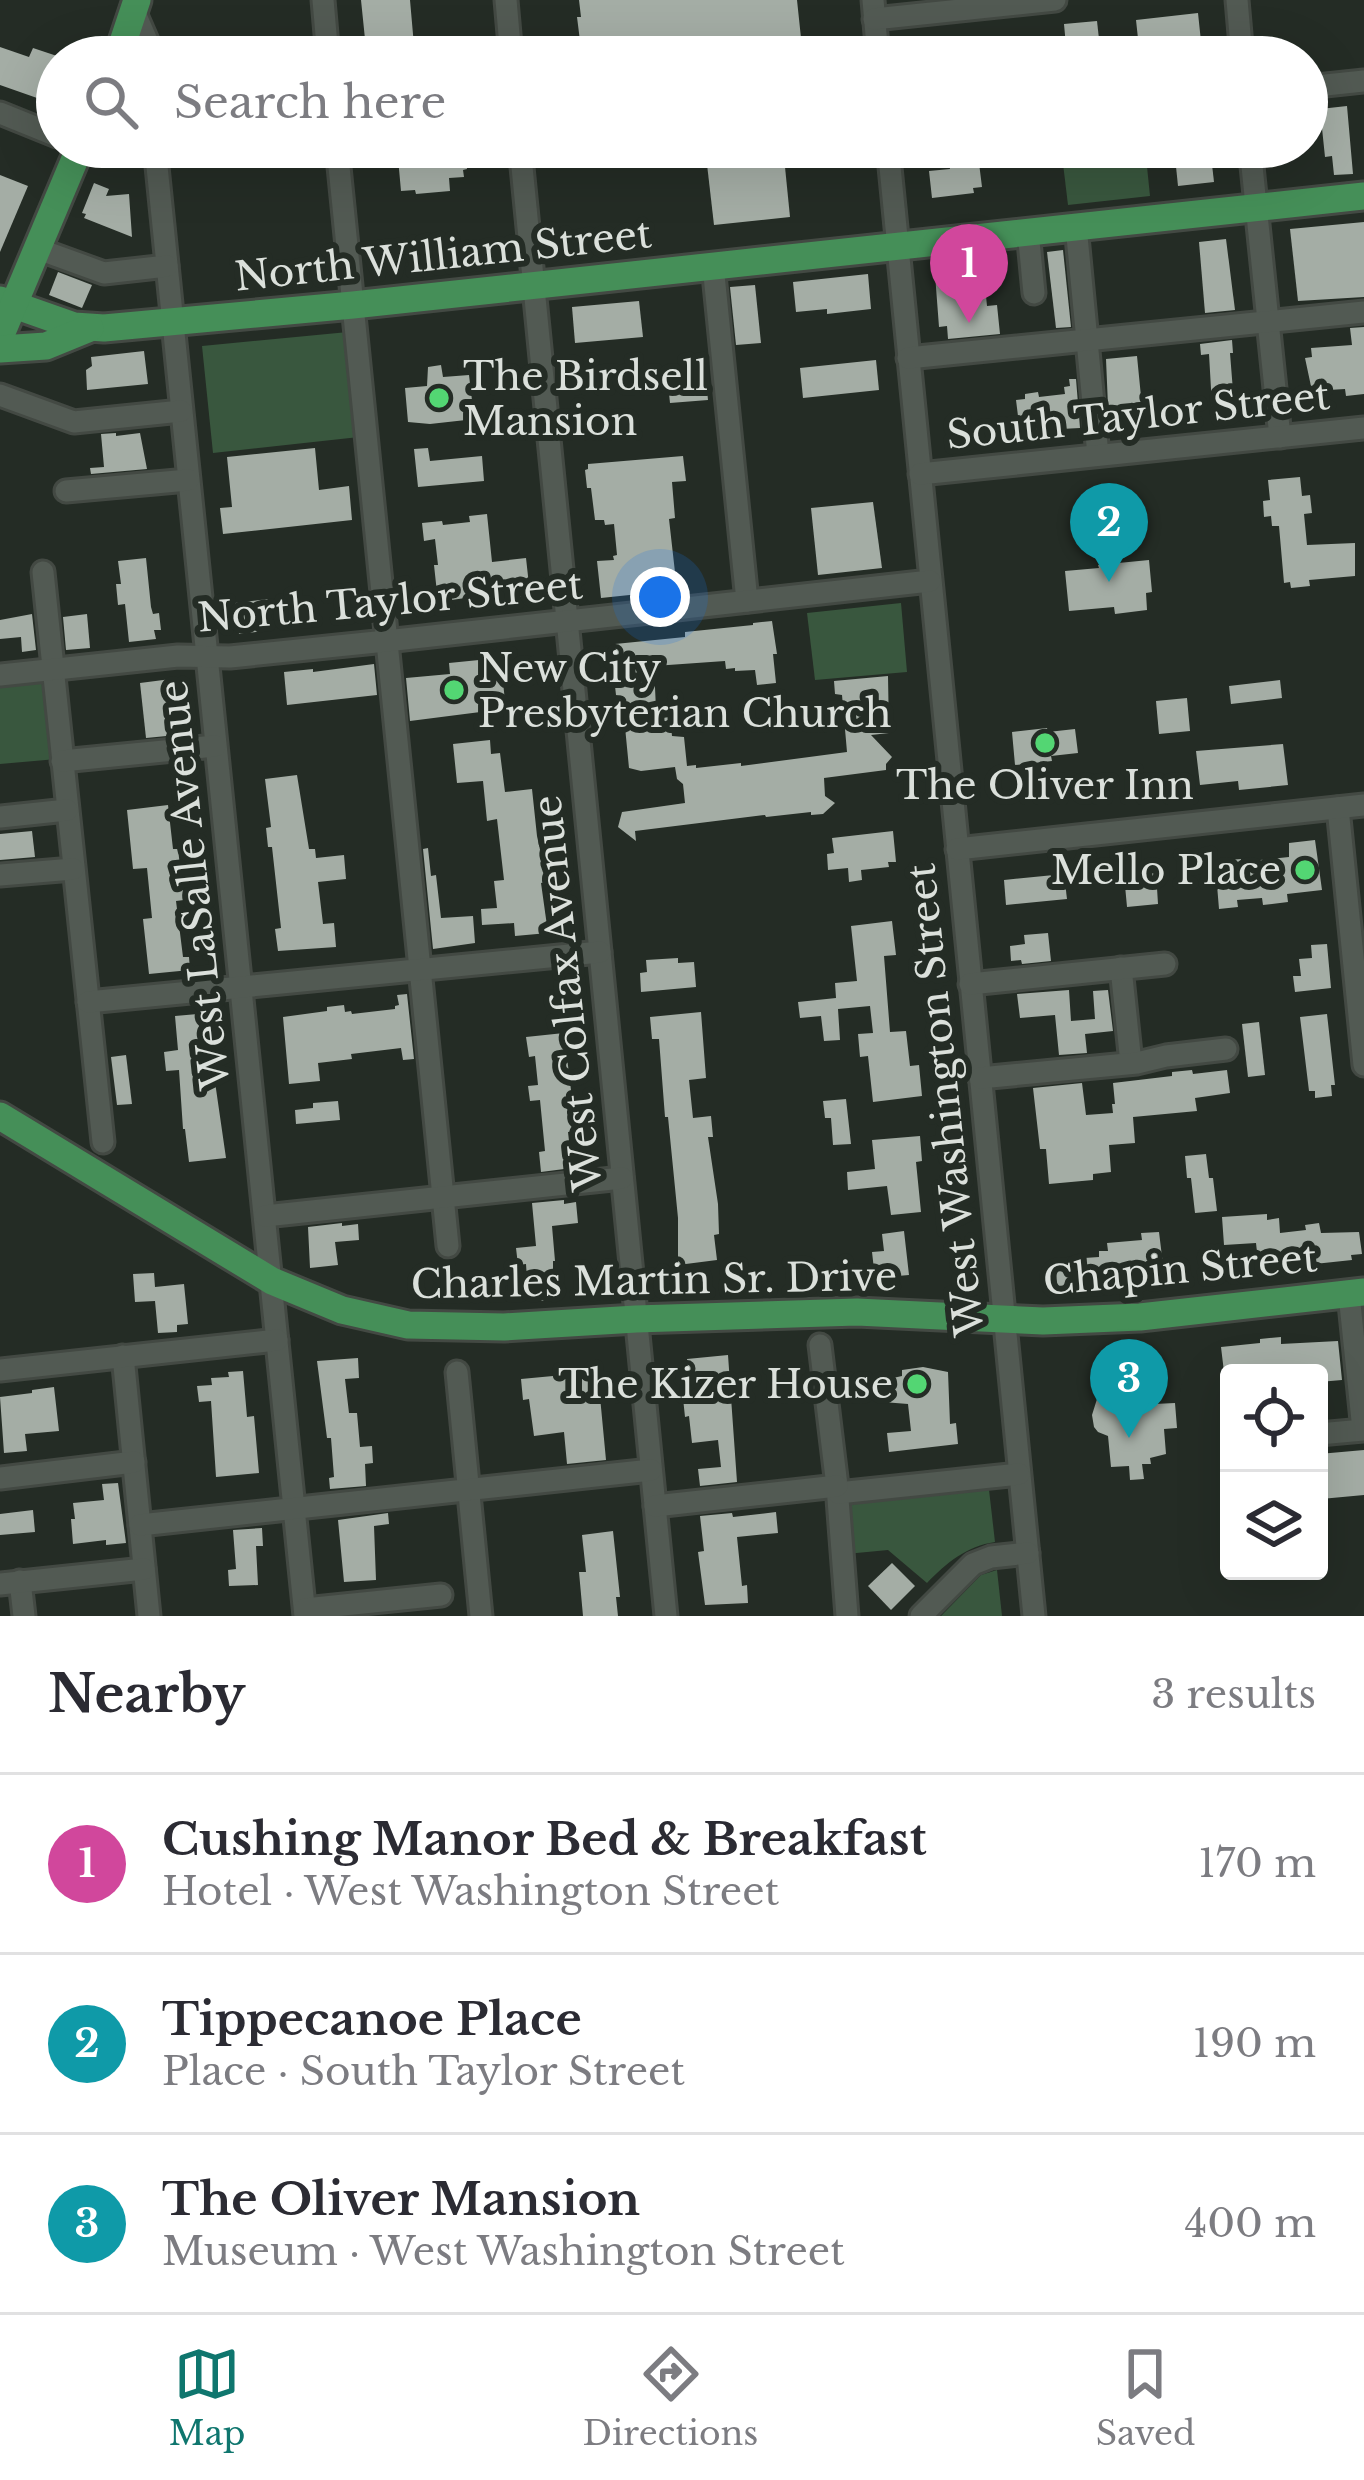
<!DOCTYPE html>
<meta charset="utf-8">
<style>
body{margin:0;font-family:"Libre Baskerville",serif;background:#f7f7f7;color:#2b2b33}
.controls{position:absolute;right:36px;bottom:36px;display:grid;overflow:hidden;border-radius:12px;box-shadow:0 12px 48px #0002}
.controls button{width:108px;height:108px;display:grid;place-items:center;padding:0;border:0;border-bottom:3px solid #e1e1e2;background:#fff;color:#2b2b33;font:60px sans-serif}
.you{position:absolute;left:660px;top:597px;width:42px;height:42px;margin:-30px;border:9px solid #fff;border-radius:50%;background:#1a73e8;box-shadow:0 0 0 18px #1a73e833}
.badge{display:grid;place-items:center;width:78px;height:78px;border-radius:50%;background:#0f766e;color:#fff;font-size:39px;font-weight:700}
.pin{position:absolute;translate:-50% -99px;filter:drop-shadow(0 3px 6px #0008)}
.pin::after{content:'';position:absolute;top:63px;width:42px;height:36px;background:inherit;clip-path:polygon(0 0,100% 0,50% 100%)}
.list{margin:0;padding:0;list-style:none}
h2{display:flex;justify-content:space-between;align-items:center;height:156px;margin:0;padding:0 48px;font-size:51px}
h2 small{font-size:39px;font-weight:400;color:#7c7c81}
.list li{display:grid;grid-template-columns:78px 1fr auto;gap:36px;align-items:center;box-sizing:border-box;height:180px;padding:0 48px;border-top:3px solid #e1e1e2}
.list b{display:block;font-size:45px;white-space:nowrap}
.list p{margin:0;font-size:39px;white-space:nowrap;color:#7c7c81}
.list em{font-size:39px;font-style:normal;color:#7c7c81}
.icon{flex:none;width:66px;height:66px;fill:none;stroke:currentColor;stroke-width:2;stroke-linecap:round;stroke-linejoin:round}
.map{position:relative;flex:none;width:1364px;height:1616px;overflow:hidden}
.search{position:absolute;background:#fff;box-shadow:0 12px 48px #0002;left:36px;right:36px;top:36px;height:132px;display:flex;align-items:center;gap:30px;box-sizing:border-box;padding:0 42px;border-radius:66px;color:#7c7c81;font-size:45px}
.sheet{height:696px;background:#fff}
nav{display:flex;justify-content:space-around;align-items:center;box-sizing:border-box;height:168px;border-top:3px solid #e1e1e2;background:#fff;font-size:33px;color:#7c7c81}
nav a{display:grid;justify-items:center;gap:6px}
nav .on{color:#0f766e}
.map>svg:first-child{display:block}
</style>
<div class="map">
<svg width="1364" height="1616" viewBox="0 0 1364 1616">
<rect width="100%" height="100%" fill="#242c25"/>
<g fill="#39573e">
<path d="M1061,147H1145L1150,196L1068,205Z"/>
<path d="M348,332L359,437L213,453L202,346Z"/>
<path d="M901,603L907,672L815,680L807,613Z"/>
<path d="M49,682L57,759L0,764V687Z"/>
<path d="M988,1481L995,1542C967,1546 946,1563 927,1583L888,1550L846,1554L841,1497Z"/>
<path d="M997,1570L1002,1616H941L981,1575Z"/>
</g>
<g fill="#a4ada5">
<path d="M361,0H410L415,57H372L370,39H365Z"/>
<path d="M579,0H797L803,57H582L577,17H581Z"/>
<path d="M1198,13L1202,51L1167,55V57H1140L1136,20Z"/>
<path d="M1097,21L1101,57H1067L1064,24Z"/>
<path d="M0,47L29,57L33,48L57,56V105L0,85Z"/>
<path d="M1347,106L1353,174L1334,175L1332,156L1325,157L1320,109Z"/>
<path d="M397,147H465L467,169L463,170L464,177L449,178L450,191L416,194L415,190L401,191Z"/>
<path d="M705,147H783L790,217L714,225Z"/>
<path d="M1174,147H1210L1214,182L1178,186Z"/>
<path d="M963,162V165L979,163L982,187L973,188L974,193L932,198L929,171L950,169L949,164Z"/>
<path d="M0,175L28,186L0,252Z"/>
<path d="M94,183L109,189L106,196L129,194L132,237L84,218L86,214L82,213Z"/>
<path d="M1364,222V297L1298,301L1290,229Z"/>
<path d="M1226,239L1235,310L1205,313L1199,242Z"/>
<path d="M1063,250L1071,327L1056,328L1047,252Z"/>
<path d="M975,268L976,276H984L987,306L997,305L1000,334L948,339L947,326L939,327L935,274Z"/>
<path d="M58,272L92,285L82,308L49,295Z"/>
<path d="M868,274L871,309L827,314V309L796,312L793,282Z"/>
<path d="M755,285L761,343L736,345L730,287Z"/>
<path d="M639,301L643,337L575,343L572,307Z"/>
<path d="M1364,327V394L1346,396L1345,389L1312,391L1305,358L1312,357L1311,348L1352,345L1350,328Z"/>
<path d="M1232,340L1233,353H1230L1234,404L1212,406L1209,354L1201,355L1200,344Z"/>
<path d="M144,351L148,384L87,390L86,370L92,366L91,357Z"/>
<path d="M1137,356L1143,417L1113,421L1111,406H1108L1106,359Z"/>
<path d="M876,360L879,390L803,398L800,368Z"/>
<path d="M441,365L443,377L469,375L474,417L465,418L466,420L430,424L408,422L405,388L427,386L428,367Z"/>
<path d="M705,370L708,400L670,403L667,374Z"/>
<path d="M1069,379H1076L1080,428L1042,430L1043,434L1031,435L1030,431L1020,432L1016,400L1025,399V394L1038,392L1039,397L1065,394L1064,387L1070,386Z"/>
<path d="M116,433V436L140,433L147,469L91,474L90,468L104,467L101,434Z"/>
<path d="M315,448L319,490L349,486L352,520L223,534L220,508L232,507L227,457Z"/>
<path d="M428,448L430,461L482,456L484,481L418,487L414,449Z"/>
<path d="M683,456L686,481L672,482L675,518L669,519L677,590L601,598L597,561L614,560L613,556L617,555L614,524L605,525L604,520H595L591,488H587L585,470L588,469V464Z"/>
<path d="M1300,477L1302,496L1310,495L1312,513L1304,514L1307,545L1355,543V576L1309,580L1310,586L1291,588L1290,582L1284,583L1279,526H1272L1271,516L1264,517L1263,501L1270,500L1268,480Z"/>
<path d="M873,502L882,568L818,575L811,508Z"/>
<path d="M487,514L492,562L526,558L531,603L508,605L506,592L438,602L434,565H438L435,539L424,541L422,523L442,521L443,525L470,522L469,516Z"/>
<path d="M146,558L151,607L153,614L159,613L161,630H154L156,639L129,642L125,604L118,605L116,584H121L118,561Z"/>
<path d="M1149,560L1152,592L1146,593L1147,610L1115,614L1114,607L1069,611L1065,571L1099,568L1098,565Z"/>
<path d="M268,599L271,630L239,634L235,603Z"/>
<path d="M32,614L36,650L22,652L21,637L0,639V620Z"/>
<path d="M87,614L90,648L66,650L63,617Z"/>
<path d="M772,621L777,654H773L776,683L757,685L755,670L735,671V668L726,669L725,661L654,666L656,709L661,708L662,718L670,717L672,736L684,737L687,766L696,765V768L741,763V766L847,752L842,695L835,694L834,681L888,676L889,733L871,735L892,757L886,764V770L824,778L825,796L835,803L823,814L811,815V812L766,817L765,815L635,831L636,841L618,827L622,812L685,803L683,784L677,779L675,767L641,771L629,768L622,696L616,695L614,677L619,674L615,644L685,637V632L753,625V623Z"/>
<path d="M489,659L493,675L502,673L505,701L495,702L496,710L410,721L406,678L450,674L449,663Z"/>
<path d="M374,664L377,695L287,705L284,672L313,669V672Z"/>
<path d="M171,679L177,735L146,738L140,683Z"/>
<path d="M1280,680L1282,698L1231,704L1229,686Z"/>
<path d="M1187,698L1190,731L1159,734L1156,701Z"/>
<path d="M1047,728L1048,732L1075,729L1078,753L1051,756L1052,761L1015,765L1012,732Z"/>
<path d="M490,740L491,754L500,753L505,792L532,789L537,836L544,868L546,882L541,883L548,933L515,936L514,923L482,925L481,909L497,908L494,881L504,880L497,819L487,821L483,781L457,783L453,744Z"/>
<path d="M1283,744L1288,785L1239,790L1238,781L1200,785L1196,751Z"/>
<path d="M297,775L309,849H315L316,858L344,855L346,879L318,882L323,924L334,923L336,947L278,951L275,929L281,928L272,847H268L266,828L271,827L265,779Z"/>
<path d="M168,805L173,849H178L184,900L176,901L183,957H189L190,970L149,974L143,919L152,918L147,868L133,869L127,810Z"/>
<path d="M32,831L35,857L0,860V834Z"/>
<path d="M893,831L896,862H888L889,867L861,870L862,880L849,882L848,868L828,870L827,854L834,853L832,838Z"/>
<path d="M1315,840L1322,890L1287,894L1288,902L1263,905L1262,898L1237,900L1238,907L1219,909L1215,861L1241,859V862L1289,857V843Z"/>
<path d="M428,848L431,876L436,875L441,918L473,916L475,943L433,949L423,849Z"/>
<path d="M1156,873L1158,904L1127,907L1124,875Z"/>
<path d="M1064,874L1067,899L1006,905L1004,880Z"/>
<path d="M892,921L896,955L884,956L890,1032L906,1031L910,1066L919,1065L922,1096L873,1102L868,1056L860,1057L858,1034L873,1033L870,1006L838,1009L840,1040L824,1041L821,1016L800,1018L798,1002L836,998L835,983L857,981L851,926Z"/>
<path d="M1048,933L1051,961L1022,964L1021,960L1011,961L1010,946L1025,944L1024,935Z"/>
<path d="M1327,944L1331,988L1295,992L1293,976H1301L1299,959L1312,958L1311,945Z"/>
<path d="M678,958V963L694,962L696,987L641,992L640,973L647,972L646,960Z"/>
<path d="M1069,990L1071,1021L1095,1019L1093,991L1108,990L1113,1031L1085,1034L1087,1053L1059,1055L1055,1015L1020,1018L1017,994Z"/>
<path d="M407,994L414,1059L403,1060L401,1048L351,1054L352,1059L318,1063L320,1081L289,1084L283,1017L327,1011V1007L344,1005L345,1012L351,1011L352,1014L395,1009V1006L399,1005L397,995Z"/>
<path d="M701,1012L706,1078L689,1080L693,1118L711,1116L713,1137H708L718,1204L719,1234L714,1235L717,1260L678,1265V1218L668,1117H665L659,1039H652L650,1017Z"/>
<path d="M209,1013L214,1075L226,1158L189,1162L185,1129H183L179,1070L166,1071L164,1052L178,1050L175,1016Z"/>
<path d="M1327,1014L1335,1085H1331L1332,1096L1315,1098V1091H1309L1300,1017Z"/>
<path d="M1259,1022L1265,1075L1248,1077L1242,1024Z"/>
<path d="M564,1033L576,1131L568,1132L572,1168L541,1172L539,1152L545,1151L540,1100L530,1101L528,1086L538,1085L535,1056L529,1057L526,1037Z"/>
<path d="M126,1055L132,1104L117,1105L111,1057Z"/>
<path d="M1192,1070L1193,1074L1227,1070L1230,1093L1195,1098L1197,1111L1133,1117L1135,1143L1109,1145L1111,1172L1093,1174V1180L1049,1184L1046,1149H1040L1033,1088L1082,1083L1086,1115L1113,1113L1112,1104H1115L1113,1083L1172,1076V1072Z"/>
<path d="M846,1099L851,1144L833,1145L831,1118H825L823,1101Z"/>
<path d="M338,1101L340,1120L296,1124L295,1110L313,1108V1103Z"/>
<path d="M920,1136L922,1161L916,1162L921,1212L891,1215L887,1186L848,1190L847,1172L875,1169L872,1140Z"/>
<path d="M1206,1154L1209,1178H1213L1217,1211L1195,1213L1191,1178H1187L1185,1156Z"/>
<path d="M564,1200V1204L576,1202L578,1223L552,1226L555,1261H553V1300L536,1301L534,1278L527,1279L526,1264L518,1265L516,1248L536,1246L532,1203Z"/>
<path d="M1267,1214V1220L1279,1218L1280,1233L1306,1230L1305,1225L1319,1223L1321,1233L1359,1232L1362,1254L1351,1255L1352,1260L1259,1270L1256,1243L1224,1245L1222,1217Z"/>
<path d="M342,1223V1226L358,1224L359,1240L335,1242L338,1265L310,1268L308,1227Z"/>
<path d="M904,1231L909,1275L875,1278L872,1252L884,1251L882,1234Z"/>
<path d="M1159,1232L1165,1281L1141,1283L1140,1274L1091,1279V1285L1057,1287L1055,1260L1099,1257V1251H1108L1107,1243L1142,1240L1141,1233Z"/>
<path d="M154,1273L155,1287L184,1284L188,1324L177,1325V1332L158,1333L155,1301L135,1302L133,1274Z"/>
<path d="M1281,1337V1344L1338,1341L1342,1380L1319,1382V1373H1263L1262,1369L1224,1372L1221,1347L1260,1343V1339Z"/>
<path d="M728,1355L737,1482L700,1486L698,1469L721,1467L718,1440L692,1443L689,1416L685,1417L683,1398L691,1397L687,1359Z"/>
<path d="M358,1358L359,1378L345,1379L349,1413H357L360,1447L372,1446L373,1463L365,1464L366,1486L330,1489L329,1478L334,1477L331,1438H327L317,1361Z"/>
<path d="M597,1365L606,1460L567,1464L564,1432L534,1436L529,1399L523,1400L521,1379L553,1376V1369Z"/>
<path d="M923,1367L948,1372L950,1424L956,1423L958,1444L889,1452L887,1433L911,1431L908,1404L883,1402L881,1389H885L884,1380L902,1376V1370Z"/>
<path d="M243,1371L247,1417L254,1416L259,1473L216,1477L211,1401L199,1402L197,1386L212,1385L211,1378L229,1377L228,1372Z"/>
<path d="M54,1387L59,1431L25,1434L27,1451L4,1453L0,1397L32,1393V1390Z"/>
<path d="M1112,1398L1113,1406L1175,1403L1177,1428L1164,1429L1166,1454L1150,1458L1151,1464H1142L1144,1479L1130,1480L1129,1466L1111,1467L1108,1436L1098,1432L1094,1427L1092,1415L1097,1399Z"/>
<path d="M1364,1450V1495L1321,1499L1319,1454Z"/>
<path d="M118,1483L126,1543L106,1545V1540L73,1544L71,1519H75L73,1503L104,1500L102,1484Z"/>
<path d="M33,1510L35,1532L0,1535V1514Z"/>
<path d="M776,1512L778,1533L737,1537L742,1586L747,1585L748,1603L705,1605L698,1552L704,1551L700,1516L732,1513L733,1517Z"/>
<path d="M388,1513L389,1524L374,1526L376,1580L344,1582L338,1520Z"/>
<path d="M262,1528L263,1546H256L258,1585L229,1586L228,1570L236,1569L233,1530Z"/>
<path d="M613,1531L620,1597H616L618,1616H583L579,1572H586L582,1535Z"/>
<path d="M892,1563L915,1586L891,1610L868,1586Z"/>
</g>
<g fill="none" stroke-linecap="round" stroke-linejoin="round">
<defs>
<g id="minor">
<path d="M323,0L328,57"/>
<path d="M506,0L511,57"/>
<path d="M873,0L878,57"/>
<path d="M1237,0L1242,57"/>
<path d="M134,11L154,57"/>
<path d="M874,19L1055,0"/>
<path d="M1307,87L1364,81"/>
<path d="M0,113L57,136"/>
<path d="M155,147L305,1616"/>
<path d="M337,147L448,1246"/>
<path d="M520,147L666,1616"/>
<path d="M888,147L1034,1616"/>
<path d="M1250,147L1280,437"/>
<path d="M1076,226L1098,455"/>
<path d="M1028,231L1034,293"/>
<path d="M38,249L104,273L167,266"/>
<path d="M713,265L747,601"/>
<path d="M908,358L1364,312"/>
<path d="M0,395L74,422L181,411"/>
<path d="M920,474L1364,428"/>
<path d="M66,491L188,480"/>
<path d="M43,572L103,1142"/>
<path d="M0,675L178,656L230,657L386,641L930,581"/>
<path d="M62,761L215,746"/>
<path d="M1338,808L1364,1065"/>
<path d="M0,817L67,810"/>
<path d="M957,849L1364,805"/>
<path d="M0,875L73,869"/>
<path d="M1121,968L1131,1063"/>
<path d="M970,984L1165,964"/>
<path d="M88,1002L600,952"/>
<path d="M980,1078L1137,1063L1166,1056L1226,1049"/>
<path d="M265,1216L622,1178"/>
<path d="M820,1345L837,1486L847,1616"/>
<path d="M123,1356L149,1616"/>
<path d="M0,1370L277,1340"/>
<path d="M457,1372L481,1616"/>
<path d="M1319,1434L1363,1430L1349,1294"/>
<path d="M0,1478L134,1462"/>
<path d="M838,1493L1019,1474"/>
<path d="M655,1506L837,1486"/>
<path d="M140,1525L651,1470"/>
<path d="M20,1581L24,1616"/>
<path d="M0,1584L144,1569"/>
<path d="M305,1609L441,1595"/>
<path d="M921,1616L973,1564L991,1557L1028,1553"/>
</g>
<g id="major">
<path d="M118,57L137,0"/>
<path d="M0,300L74,326L104,328L353,305L1364,196"/>
<path d="M0,337L80,147"/>
<path d="M0,349L46,346L90,328"/>
<path d="M0,1116L272,1281L342,1310L408,1325L504,1327L636,1319L857,1312L1043,1321L1140,1317L1364,1292"/>
</g>
</defs>
<use href="#minor" stroke="#434943" stroke-width="27"/>
<use href="#major" stroke="#434943" stroke-width="33"/>
<use href="#minor" stroke="#525a53" stroke-width="21"/>
<use href="#major" stroke="#458f58" stroke-width="27"/>
</g>
<g fill="#53d673" stroke="#242c25" stroke-width="4.5">
<circle cx="439" cy="398" r="12"/>
<circle cx="454" cy="690" r="12"/>
<circle cx="1045" cy="743" r="12"/>
<circle cx="1305" cy="870" r="12"/>
<circle cx="917" cy="1384" r="12"/>
</g>
<g text-anchor="middle" stroke-width="12" stroke-linejoin="round" paint-order="stroke">
<g font-size="39" fill="#dbe0db" stroke="#242c25">
<text transform="translate(443 255) rotate(-6)" y="14">North William Street</text>
<text transform="translate(1138 415) rotate(-6)" y="14">South Taylor Street</text>
<text transform="translate(390 601) rotate(-5)" y="14">North Taylor Street</text>
<text transform="translate(194 885) rotate(-96)" y="14">West LaSalle Avenue</text>
<text transform="translate(567 993) rotate(-96)" y="14">West Colfax Avenue</text>
<text transform="translate(945 1100) rotate(-96)" y="14">West Washington Street</text>
<text transform="translate(1180 1269) rotate(-5)" y="14">Chapin Street</text>
<text transform="translate(654 1280) rotate(-1)" y="14">Charles Martin Sr. Drive</text>
</g>
<g font-size="39" fill="#dbe0db" stroke="#242c25" text-anchor="start">
<text x="463" y="390">The Birdsell<tspan x="463" dy="45">Mansion</tspan></text>
<text x="478" y="682">New City<tspan x="478" dy="45">Presbyterian Church</tspan></text>
<text x="1045" y="799" text-anchor="middle">The Oliver Inn</text>
<text x="1281" y="884" text-anchor="end">Mello Place</text>
<text x="893" y="1398" text-anchor="end">The Kizer House</text>
</g>
</g>
</svg>
<div class="controls">
<button><svg class="icon" aria-label="locate" viewBox="0 0 24 24"><circle cx="12" cy="12" r="6"/><path d="M12 2v4M12 18v4M2 12h4M18 12h4"/></svg></button>
<button><svg class="icon" aria-label="layers" viewBox="0 0 24 24"><path d="M12 4l9 5-9 5-9-5zM3 14l9 5 9-5"/></svg></button>
</div>
<div class="you"></div>
<div class="pin badge" style="left:969px;top:323px;background:#d1479c">1</div>
<div class="pin badge" style="left:1109px;top:582px;background:#0f9aa8">2</div>
<div class="pin badge" style="left:1129px;top:1438px;background:#0f9aa8">3</div>
<div class="search"><svg class="icon" aria-label="search" viewBox="0 0 24 24"><circle cx="10" cy="10" r="6"/><path d="M15 15l6 6"/></svg>Search here</div>
</div>
<section class="sheet">
<h2>Nearby<small>3 results</small></h2>
<ul class="list">
<li><span class="badge" style="background:#d1479c">1</span><div><b>Cushing Manor Bed &amp; Breakfast</b><p>Hotel · West Washington Street</p></div><em>170 m</em></li>
<li><span class="badge" style="background:#0f9aa8">2</span><div><b>Tippecanoe Place</b><p>Place · South Taylor Street</p></div><em>190 m</em></li>
<li><span class="badge" style="background:#0f9aa8">3</span><div><b>The Oliver Mansion</b><p>Museum · West Washington Street</p></div><em>400 m</em></li>
</ul>
</section>
<nav>
<a class="on"><svg class="icon" aria-label="map" viewBox="0 0 24 24"><path d="M3 6l6-2 6 2 6-2v14l-6 2-6-2-6 2zM9 4v14M15 6v14"/></svg>Map</a>
<a><svg class="icon" aria-label="directions" viewBox="0 0 24 24"><path d="M12 3l9 9-9 9-9-9zM9 14v-3h6M13 9l2 2-2 2"/></svg>Directions</a>
<a><svg class="icon" aria-label="saved" viewBox="0 0 24 24"><path d="M7 4h10v16l-5-4-5 4z"/></svg>Saved</a>
</nav>
